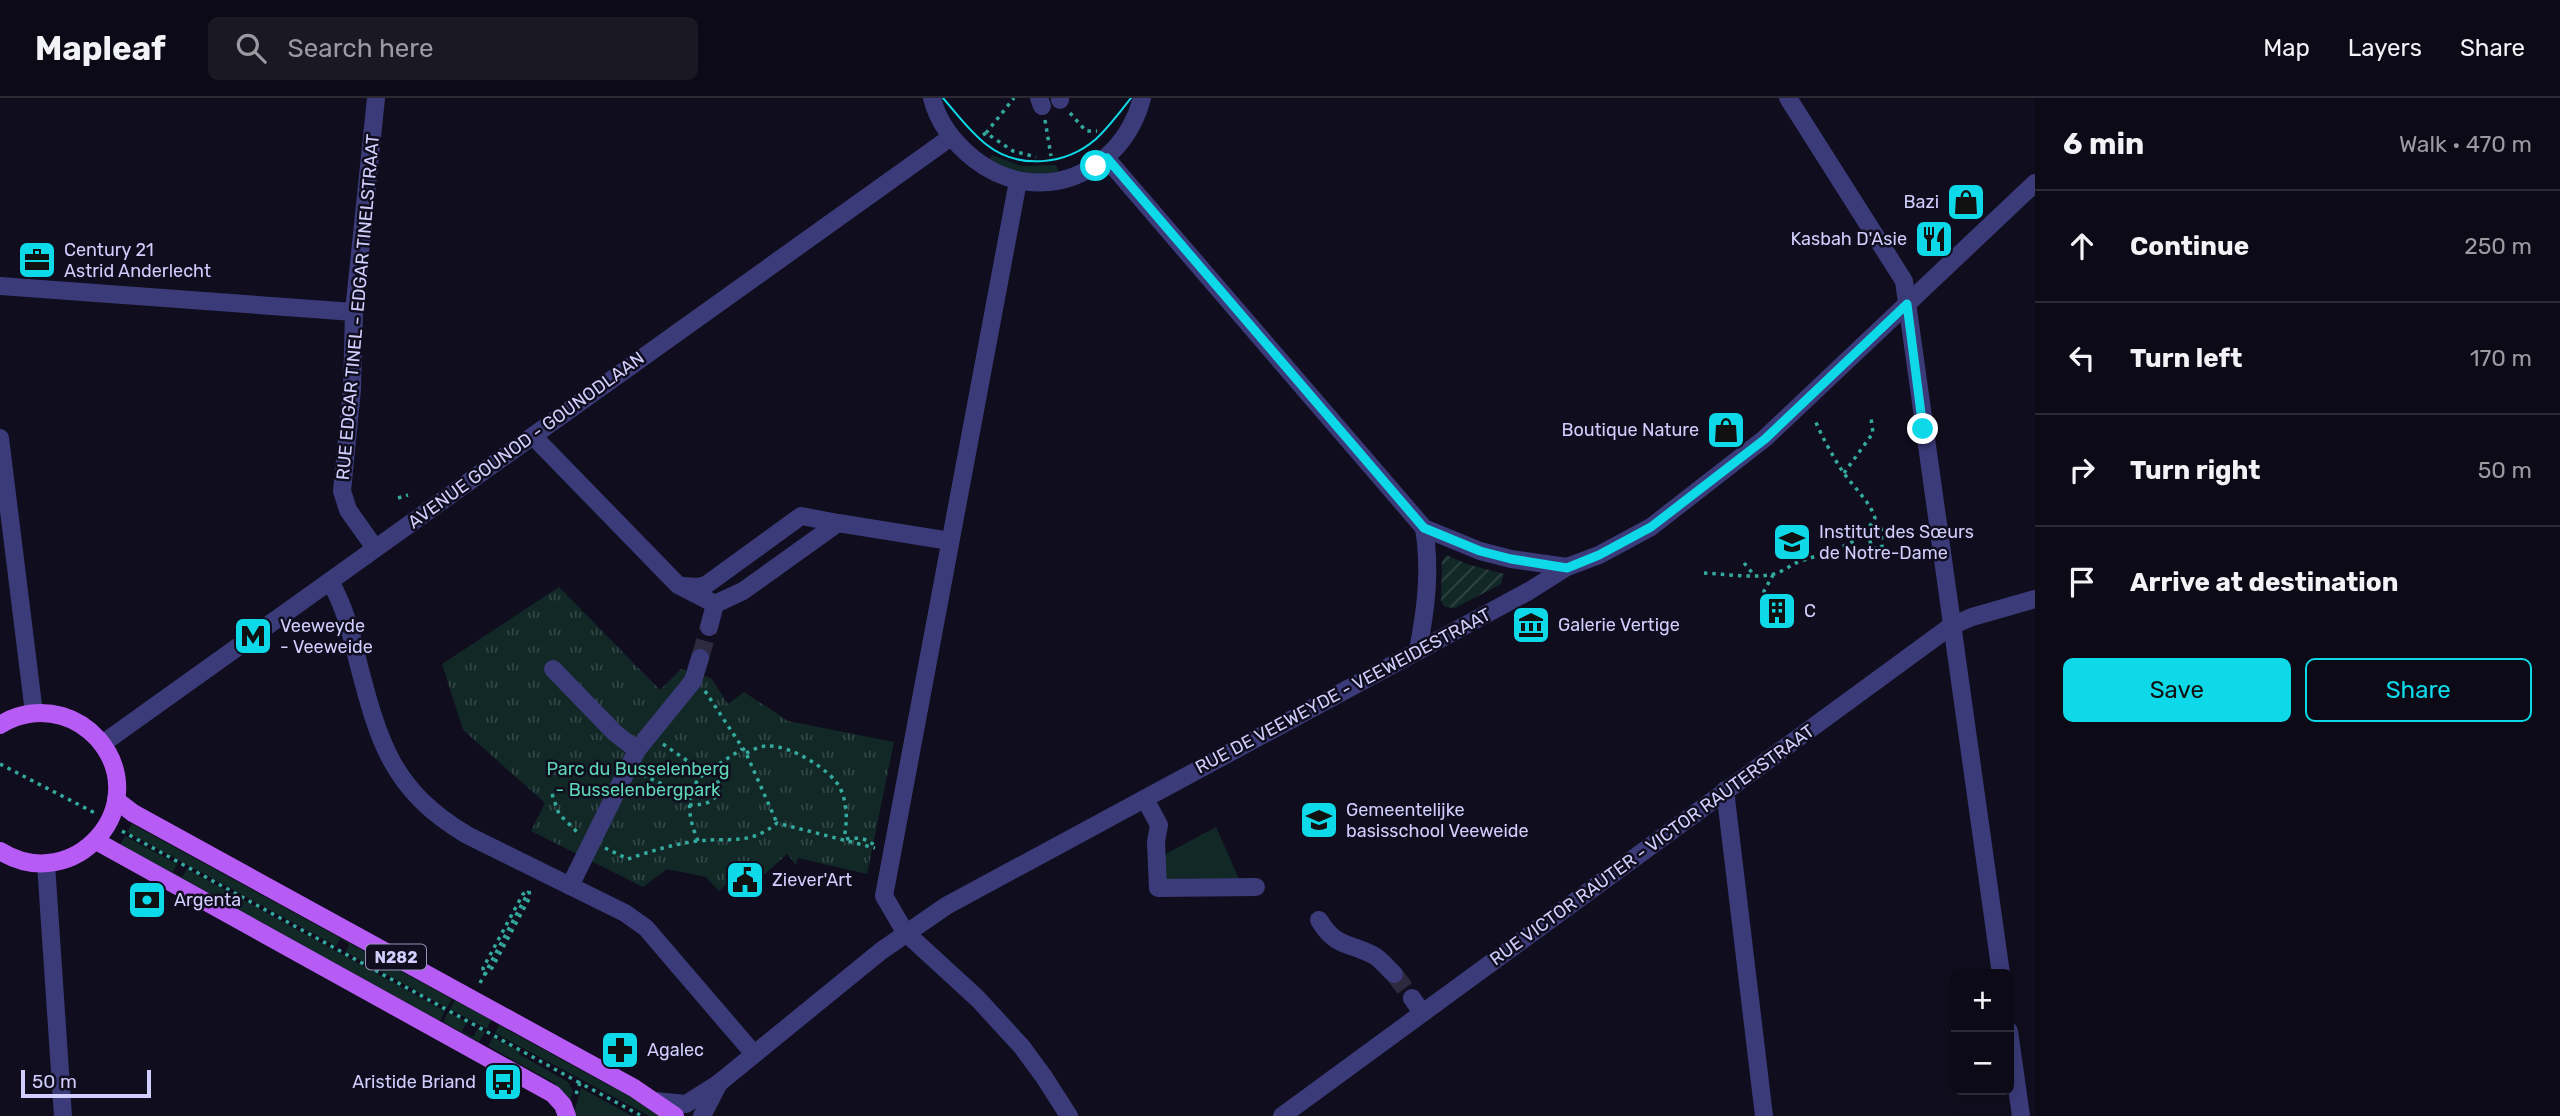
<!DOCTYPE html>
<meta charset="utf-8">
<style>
body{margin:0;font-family:Rubik,sans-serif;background:#1a1823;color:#f1f3f6}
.controls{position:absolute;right:21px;bottom:21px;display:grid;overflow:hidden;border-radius:10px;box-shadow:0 4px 18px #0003}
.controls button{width:63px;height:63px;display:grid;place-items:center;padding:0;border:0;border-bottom:2px solid #2c2b35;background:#0c0a16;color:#f1f3f6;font:35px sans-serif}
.scale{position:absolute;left:21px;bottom:18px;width:130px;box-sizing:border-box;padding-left:7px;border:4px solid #d1cdfc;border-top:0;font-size:19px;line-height:24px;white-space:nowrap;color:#d1cdfc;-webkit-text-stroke:5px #100d1e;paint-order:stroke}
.stop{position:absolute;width:21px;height:21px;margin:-16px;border:5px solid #0ed9e8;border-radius:50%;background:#fff}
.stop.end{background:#0ed9e8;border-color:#fff;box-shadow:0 2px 7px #0008}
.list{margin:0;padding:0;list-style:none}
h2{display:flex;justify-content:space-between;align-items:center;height:91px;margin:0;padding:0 28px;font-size:30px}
h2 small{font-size:23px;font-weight:400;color:#9a9aa1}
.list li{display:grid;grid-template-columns:46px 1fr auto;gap:21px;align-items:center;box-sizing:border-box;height:112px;padding:0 28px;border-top:2px solid #2c2b35}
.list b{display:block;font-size:26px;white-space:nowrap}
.list em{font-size:23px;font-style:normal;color:#9a9aa1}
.actions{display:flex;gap:14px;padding:21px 28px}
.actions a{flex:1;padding:16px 0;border:2px solid #0ed9e8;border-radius:10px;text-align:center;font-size:24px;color:#0ed9e8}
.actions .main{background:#0ed9e8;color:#111}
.icon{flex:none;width:38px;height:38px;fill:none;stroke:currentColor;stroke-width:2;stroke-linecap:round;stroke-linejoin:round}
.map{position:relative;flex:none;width:2035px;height:1018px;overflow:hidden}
header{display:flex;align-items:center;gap:42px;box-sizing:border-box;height:98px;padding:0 35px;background:#0c0a16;border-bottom:2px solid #2c2b35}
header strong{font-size:33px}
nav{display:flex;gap:38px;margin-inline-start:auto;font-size:24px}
.search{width:490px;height:63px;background:#1a1823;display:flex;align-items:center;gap:18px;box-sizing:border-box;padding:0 24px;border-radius:10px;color:#9a9aa1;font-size:26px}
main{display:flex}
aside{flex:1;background:#0c0a16}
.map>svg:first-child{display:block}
</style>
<header>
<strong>Mapleaf</strong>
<div class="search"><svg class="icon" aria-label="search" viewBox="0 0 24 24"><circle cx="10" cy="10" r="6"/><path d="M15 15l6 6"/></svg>Search here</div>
<nav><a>Map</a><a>Layers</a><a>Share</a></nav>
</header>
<main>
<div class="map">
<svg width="2035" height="1018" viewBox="0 0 2035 1018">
<defs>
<pattern id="park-tufts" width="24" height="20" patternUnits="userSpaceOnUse" patternTransform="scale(1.75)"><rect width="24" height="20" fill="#112826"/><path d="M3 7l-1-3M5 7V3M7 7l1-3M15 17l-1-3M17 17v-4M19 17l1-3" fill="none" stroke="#334646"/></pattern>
<pattern id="garden-furrows" width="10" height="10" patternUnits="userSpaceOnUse" patternTransform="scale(1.75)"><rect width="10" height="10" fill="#112826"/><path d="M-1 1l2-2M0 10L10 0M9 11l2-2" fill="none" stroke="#334646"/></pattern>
</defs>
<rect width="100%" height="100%" fill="#100d1e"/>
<g fill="#112826">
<path d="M992,57L1021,68L1056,67L1059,74C1032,79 1012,75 989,62Z"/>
<path d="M132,726L452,901L447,910L346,854L349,846L340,841L336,848L127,734Z"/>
<path d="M1216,729L1240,783L1164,786L1162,758Z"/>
<path d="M125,738L177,766L173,774L182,779L187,771L445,913L440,923L120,747Z"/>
<path d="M455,902L491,922L487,931L450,911Z"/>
<path d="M448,914L467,924L462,933L473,939L478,930L485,934L479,944L443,924Z"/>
<path d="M499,927L612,989L617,986L659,1018H649L495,935Z"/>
<path d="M493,939L520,953L519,956L568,984L573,993L569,1007L558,993L556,986L488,948Z"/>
<path d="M581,990L632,1018H573Z"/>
</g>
<path fill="url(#park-tufts)" d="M559,489L660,592L681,571L711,580L728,606L744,594L788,623L894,644L867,776L798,760L796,767L787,756L765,776L751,762L719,793L706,779L667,771L643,789L531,733L545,705L463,632L442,566Z"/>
<path fill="url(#garden-furrows)" d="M1446,457L1467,466L1504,476L1501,486L1455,510L1445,509L1441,503L1442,464Z"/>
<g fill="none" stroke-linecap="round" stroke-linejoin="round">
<g stroke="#2d2a3f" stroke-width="18" stroke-dasharray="18 9" stroke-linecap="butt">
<path d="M700,560L709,529"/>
<path d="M1394,876L1412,900"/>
</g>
<g stroke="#34a99e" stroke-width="3.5" stroke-dasharray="3.5 5" stroke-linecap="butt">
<path d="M1070,15L1086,33H1097"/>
<path d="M1045,22L1051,58"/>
<path d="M986,35L1014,0"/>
<path d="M983,37L986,35L1013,53L1036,59"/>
<path d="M1844,375L1873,335L1871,320"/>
<path d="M398,400L408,397"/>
<path d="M1868,434L1871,447L1877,452L1882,448L1881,428"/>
<path d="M1744,465L1754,477"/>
<path d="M1704,475C1725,476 1748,480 1769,477C1780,476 1789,468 1798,464C1829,453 1858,450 1875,420C1869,402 1854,390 1843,374C1832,357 1822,339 1814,320"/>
<path d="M1765,503L1764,493L1773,477"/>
<path d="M705,593L746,655L777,725"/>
<path d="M663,646L705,675L742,651"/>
<path d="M746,655C753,652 760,648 767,648C788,646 833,672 841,692C848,709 847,724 844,741"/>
<path d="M0,666L95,715"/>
<path d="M643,677L689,699"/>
<path d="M552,696L559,716L577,734"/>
<path d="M689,707C705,707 718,705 719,686L711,672"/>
<path d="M122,733L580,985"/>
<path d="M846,741C857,739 870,740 876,750"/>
<path d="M698,743C688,719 683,693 705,675"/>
<path d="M605,750L628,761C651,753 674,746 698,743C731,739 749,748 777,725L875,750"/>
<path d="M529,793L530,799L492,870L484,877L483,870L523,796Z"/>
<path d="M480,885L529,793"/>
<path d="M576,996L580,985L640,1017"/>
</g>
<g stroke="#3b3b7a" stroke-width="18">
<path d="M932,0C938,25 954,45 974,61C1038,111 1122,77 1142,0"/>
<path d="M1039,0L1042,8"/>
<path d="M1060,0V2"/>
<path d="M1788,0L1904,183L2001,876"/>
<path d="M1106,60L1424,430L1480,453L1511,461L1567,469"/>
<path d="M1018,83L884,798L905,834L978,901L1022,949L1044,979L1069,1018"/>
<path d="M0,188L354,214"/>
<path d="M533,338L678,487L715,506L743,493L838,425L950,443"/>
<path d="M0,340L34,615"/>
<path d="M375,450L348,412L342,393L352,291L354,214L376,0"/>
<path d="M330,483C345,510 351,534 358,564C379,645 392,692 467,737L625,815L646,830L754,956"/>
<path d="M683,488L697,489L706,487L801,418L838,425"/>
<path d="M709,529L715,506"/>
<path d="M1418,552C1426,511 1431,472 1424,430"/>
<path d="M553,571L615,635L637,652"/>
<path d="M102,646L951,39"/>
<path d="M1725,692L1764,1018"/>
<path d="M1145,701L1159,727L1156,744L1158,790L1256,789"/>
<path d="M46,766L63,1018"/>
<path d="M570,788L637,652L693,583L700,560"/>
<path d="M1319,822C1336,850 1348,844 1373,857C1381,861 1387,870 1394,876"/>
<path d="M1412,900L1422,915"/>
<path d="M2009,933L2021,1018"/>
<path d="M655,1003L686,1006L719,985L881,853L946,808L1529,493L1567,469L1599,457L1651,429L1764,341L2035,85"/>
<path d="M702,1018L719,985"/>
<path d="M1282,1018L1951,528L1972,519L2035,501"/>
</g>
<g stroke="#b75bf5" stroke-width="18">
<path d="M0,627C18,615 41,612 62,618C76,622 88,630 98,641C155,707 74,799 0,753"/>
<path d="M116,702L133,715L634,990L675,1018"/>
<path d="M96,743L553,996L563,1007L567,1018"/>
</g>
<path stroke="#0ed9e8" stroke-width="2" d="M943,0C957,16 970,34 987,47C1019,72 1066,67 1096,41C1109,29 1120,14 1131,0"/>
</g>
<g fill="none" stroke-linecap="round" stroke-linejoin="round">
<path stroke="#0ed9e8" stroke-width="9" d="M1096,68L1107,60L1424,430L1480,453L1511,461L1567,470L1599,457L1651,429L1765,341L1907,206L1923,331"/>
</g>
<defs>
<symbol id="shop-square" viewBox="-11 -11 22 22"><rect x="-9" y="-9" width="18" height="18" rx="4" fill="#0ed9e8" stroke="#100d1e"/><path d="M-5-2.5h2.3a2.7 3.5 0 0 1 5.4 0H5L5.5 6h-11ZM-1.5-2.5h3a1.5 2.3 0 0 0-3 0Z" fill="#111"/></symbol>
<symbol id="restaurant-square" viewBox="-11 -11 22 22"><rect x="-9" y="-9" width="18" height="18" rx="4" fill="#0ed9e8" stroke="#100d1e"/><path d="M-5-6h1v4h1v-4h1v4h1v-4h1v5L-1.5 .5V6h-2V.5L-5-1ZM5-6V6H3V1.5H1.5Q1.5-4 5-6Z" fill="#111"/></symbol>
<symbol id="office-square" viewBox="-11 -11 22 22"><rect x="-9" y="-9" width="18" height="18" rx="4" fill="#0ed9e8" stroke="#100d1e"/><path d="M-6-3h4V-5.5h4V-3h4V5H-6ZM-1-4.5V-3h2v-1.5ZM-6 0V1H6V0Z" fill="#111"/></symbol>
<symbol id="university-square" viewBox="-11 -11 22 22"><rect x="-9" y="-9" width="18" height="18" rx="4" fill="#0ed9e8" stroke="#100d1e"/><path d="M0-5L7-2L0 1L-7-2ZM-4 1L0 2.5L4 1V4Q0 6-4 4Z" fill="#111"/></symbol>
<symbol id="building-square" viewBox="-11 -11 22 22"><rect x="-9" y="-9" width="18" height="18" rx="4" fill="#0ed9e8" stroke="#100d1e"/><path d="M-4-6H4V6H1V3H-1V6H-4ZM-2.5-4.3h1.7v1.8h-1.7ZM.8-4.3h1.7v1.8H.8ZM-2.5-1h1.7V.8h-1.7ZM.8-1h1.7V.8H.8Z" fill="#111"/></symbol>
<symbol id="museum-square" viewBox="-11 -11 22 22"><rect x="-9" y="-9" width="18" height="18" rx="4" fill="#0ed9e8" stroke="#100d1e"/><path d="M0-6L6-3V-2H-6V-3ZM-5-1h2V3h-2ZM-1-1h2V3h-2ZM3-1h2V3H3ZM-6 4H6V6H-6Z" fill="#111"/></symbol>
<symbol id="metro-square" viewBox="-11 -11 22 22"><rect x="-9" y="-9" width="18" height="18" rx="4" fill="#0ed9e8" stroke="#100d1e"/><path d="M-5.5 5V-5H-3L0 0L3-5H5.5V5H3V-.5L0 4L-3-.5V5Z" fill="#111"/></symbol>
<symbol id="school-square" viewBox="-11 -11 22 22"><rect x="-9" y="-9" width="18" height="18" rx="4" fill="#0ed9e8" stroke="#100d1e"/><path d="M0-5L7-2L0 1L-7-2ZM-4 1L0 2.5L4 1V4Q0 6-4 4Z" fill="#111"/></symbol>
<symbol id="civic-square" viewBox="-11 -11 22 22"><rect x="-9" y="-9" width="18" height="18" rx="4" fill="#0ed9e8" stroke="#100d1e"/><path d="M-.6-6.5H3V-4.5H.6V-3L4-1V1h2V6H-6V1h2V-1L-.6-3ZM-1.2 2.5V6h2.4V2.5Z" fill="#111"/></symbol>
<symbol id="bank-square" viewBox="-11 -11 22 22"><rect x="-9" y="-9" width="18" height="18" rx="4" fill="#0ed9e8" stroke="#100d1e"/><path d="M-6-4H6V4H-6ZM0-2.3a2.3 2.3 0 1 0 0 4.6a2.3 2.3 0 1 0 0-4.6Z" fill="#111"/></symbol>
<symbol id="pharmacy-square" viewBox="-11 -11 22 22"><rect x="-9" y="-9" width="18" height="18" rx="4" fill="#0ed9e8" stroke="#100d1e"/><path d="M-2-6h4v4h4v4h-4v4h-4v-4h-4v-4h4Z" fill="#111"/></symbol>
<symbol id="bus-square" viewBox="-11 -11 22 22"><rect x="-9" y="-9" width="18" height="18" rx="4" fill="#0ed9e8" stroke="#100d1e"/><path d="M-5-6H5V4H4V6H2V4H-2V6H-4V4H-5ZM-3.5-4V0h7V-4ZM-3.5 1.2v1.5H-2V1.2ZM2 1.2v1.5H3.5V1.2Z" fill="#111"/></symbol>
</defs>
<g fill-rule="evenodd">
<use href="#shop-square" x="1944" y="82" width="44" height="44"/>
<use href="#restaurant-square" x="1912" y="119" width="44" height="44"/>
<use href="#office-square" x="15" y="140" width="44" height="44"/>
<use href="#shop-square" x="1704" y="310" width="44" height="44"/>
<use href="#university-square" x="1770" y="422" width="44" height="44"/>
<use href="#building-square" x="1755" y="491" width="44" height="44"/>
<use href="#museum-square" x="1509" y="505" width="44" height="44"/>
<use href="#metro-square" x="231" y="516" width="44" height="44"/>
<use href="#school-square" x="1297" y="700" width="44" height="44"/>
<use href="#civic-square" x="723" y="760" width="44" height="44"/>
<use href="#bank-square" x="125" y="780" width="44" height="44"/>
<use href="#pharmacy-square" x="598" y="930" width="44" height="44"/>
<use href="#bus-square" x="481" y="962" width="44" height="44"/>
</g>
<g text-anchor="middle" stroke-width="5" stroke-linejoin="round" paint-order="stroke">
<rect fill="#100d1e" stroke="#9793b9" stroke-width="2" x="366" y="846.5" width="60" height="25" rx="5"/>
<g font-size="16" font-weight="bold" fill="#d1cdfc">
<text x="396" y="865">N282</text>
</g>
<g font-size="18" fill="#d1cdfc" stroke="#100d1e" text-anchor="start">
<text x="1939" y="110" text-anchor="end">Bazi</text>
<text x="1907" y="147" text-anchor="end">Kasbah D'Asie</text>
<text x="64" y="158">Century 21<tspan x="64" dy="21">Astrid Anderlecht</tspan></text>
<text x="1699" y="338" text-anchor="end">Boutique Nature</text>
<text x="1819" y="440">Institut des Sœurs<tspan x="1819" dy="21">de Notre-Dame</tspan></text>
<text x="1804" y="519">C</text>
<text x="1558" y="533">Galerie Vertige</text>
<text x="280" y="534">Veeweyde<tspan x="280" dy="21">- Veeweide</tspan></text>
<text x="1346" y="718">Gemeentelijke<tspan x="1346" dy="21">basisschool Veeweide</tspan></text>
<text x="772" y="788">Ziever'Art</text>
<text x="174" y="808">Argenta</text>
<text x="647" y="958">Agalec</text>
<text x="476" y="990" text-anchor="end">Aristide Briand</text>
</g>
<g font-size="18" fill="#d1cdfc" stroke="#100d1e">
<text transform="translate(358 209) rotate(-85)" y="6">RUE EDGAR TINEL - EDGAR TINELSTRAAT</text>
<text transform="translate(526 342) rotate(-36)" y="6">AVENUE GOUNOD - GOUNODLAAN</text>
<text transform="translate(1343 593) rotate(-28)" y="6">RUE DE VEEWEYDE - VEEWEIDESTRAAT</text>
<text transform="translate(1652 747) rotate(-36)" y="6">RUE VICTOR RAUTER - VICTOR RAUTERSTRAAT</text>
</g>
<g font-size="18" fill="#5ed7b5" stroke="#100d1e">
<text x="638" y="677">Parc du Busselenberg<tspan x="638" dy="21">- Busselenbergpark</tspan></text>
</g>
</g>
</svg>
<div class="controls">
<button>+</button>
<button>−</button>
</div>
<div class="scale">50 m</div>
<div class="stop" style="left:1096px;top:68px"></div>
<div class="stop end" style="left:1923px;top:331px"></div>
</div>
<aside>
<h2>6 min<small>Walk · 470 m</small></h2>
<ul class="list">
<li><svg class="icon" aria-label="ahead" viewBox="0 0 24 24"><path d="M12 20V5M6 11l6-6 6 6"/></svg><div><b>Continue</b></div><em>250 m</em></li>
<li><svg class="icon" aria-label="left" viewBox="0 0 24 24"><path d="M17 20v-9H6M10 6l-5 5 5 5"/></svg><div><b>Turn left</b></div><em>170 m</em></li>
<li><svg class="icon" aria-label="right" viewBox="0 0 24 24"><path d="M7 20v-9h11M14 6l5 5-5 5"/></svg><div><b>Turn right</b></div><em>50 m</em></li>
<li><svg class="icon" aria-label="arrive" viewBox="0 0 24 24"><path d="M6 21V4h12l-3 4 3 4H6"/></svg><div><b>Arrive at destination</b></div></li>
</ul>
<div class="actions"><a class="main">Save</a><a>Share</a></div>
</aside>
</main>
